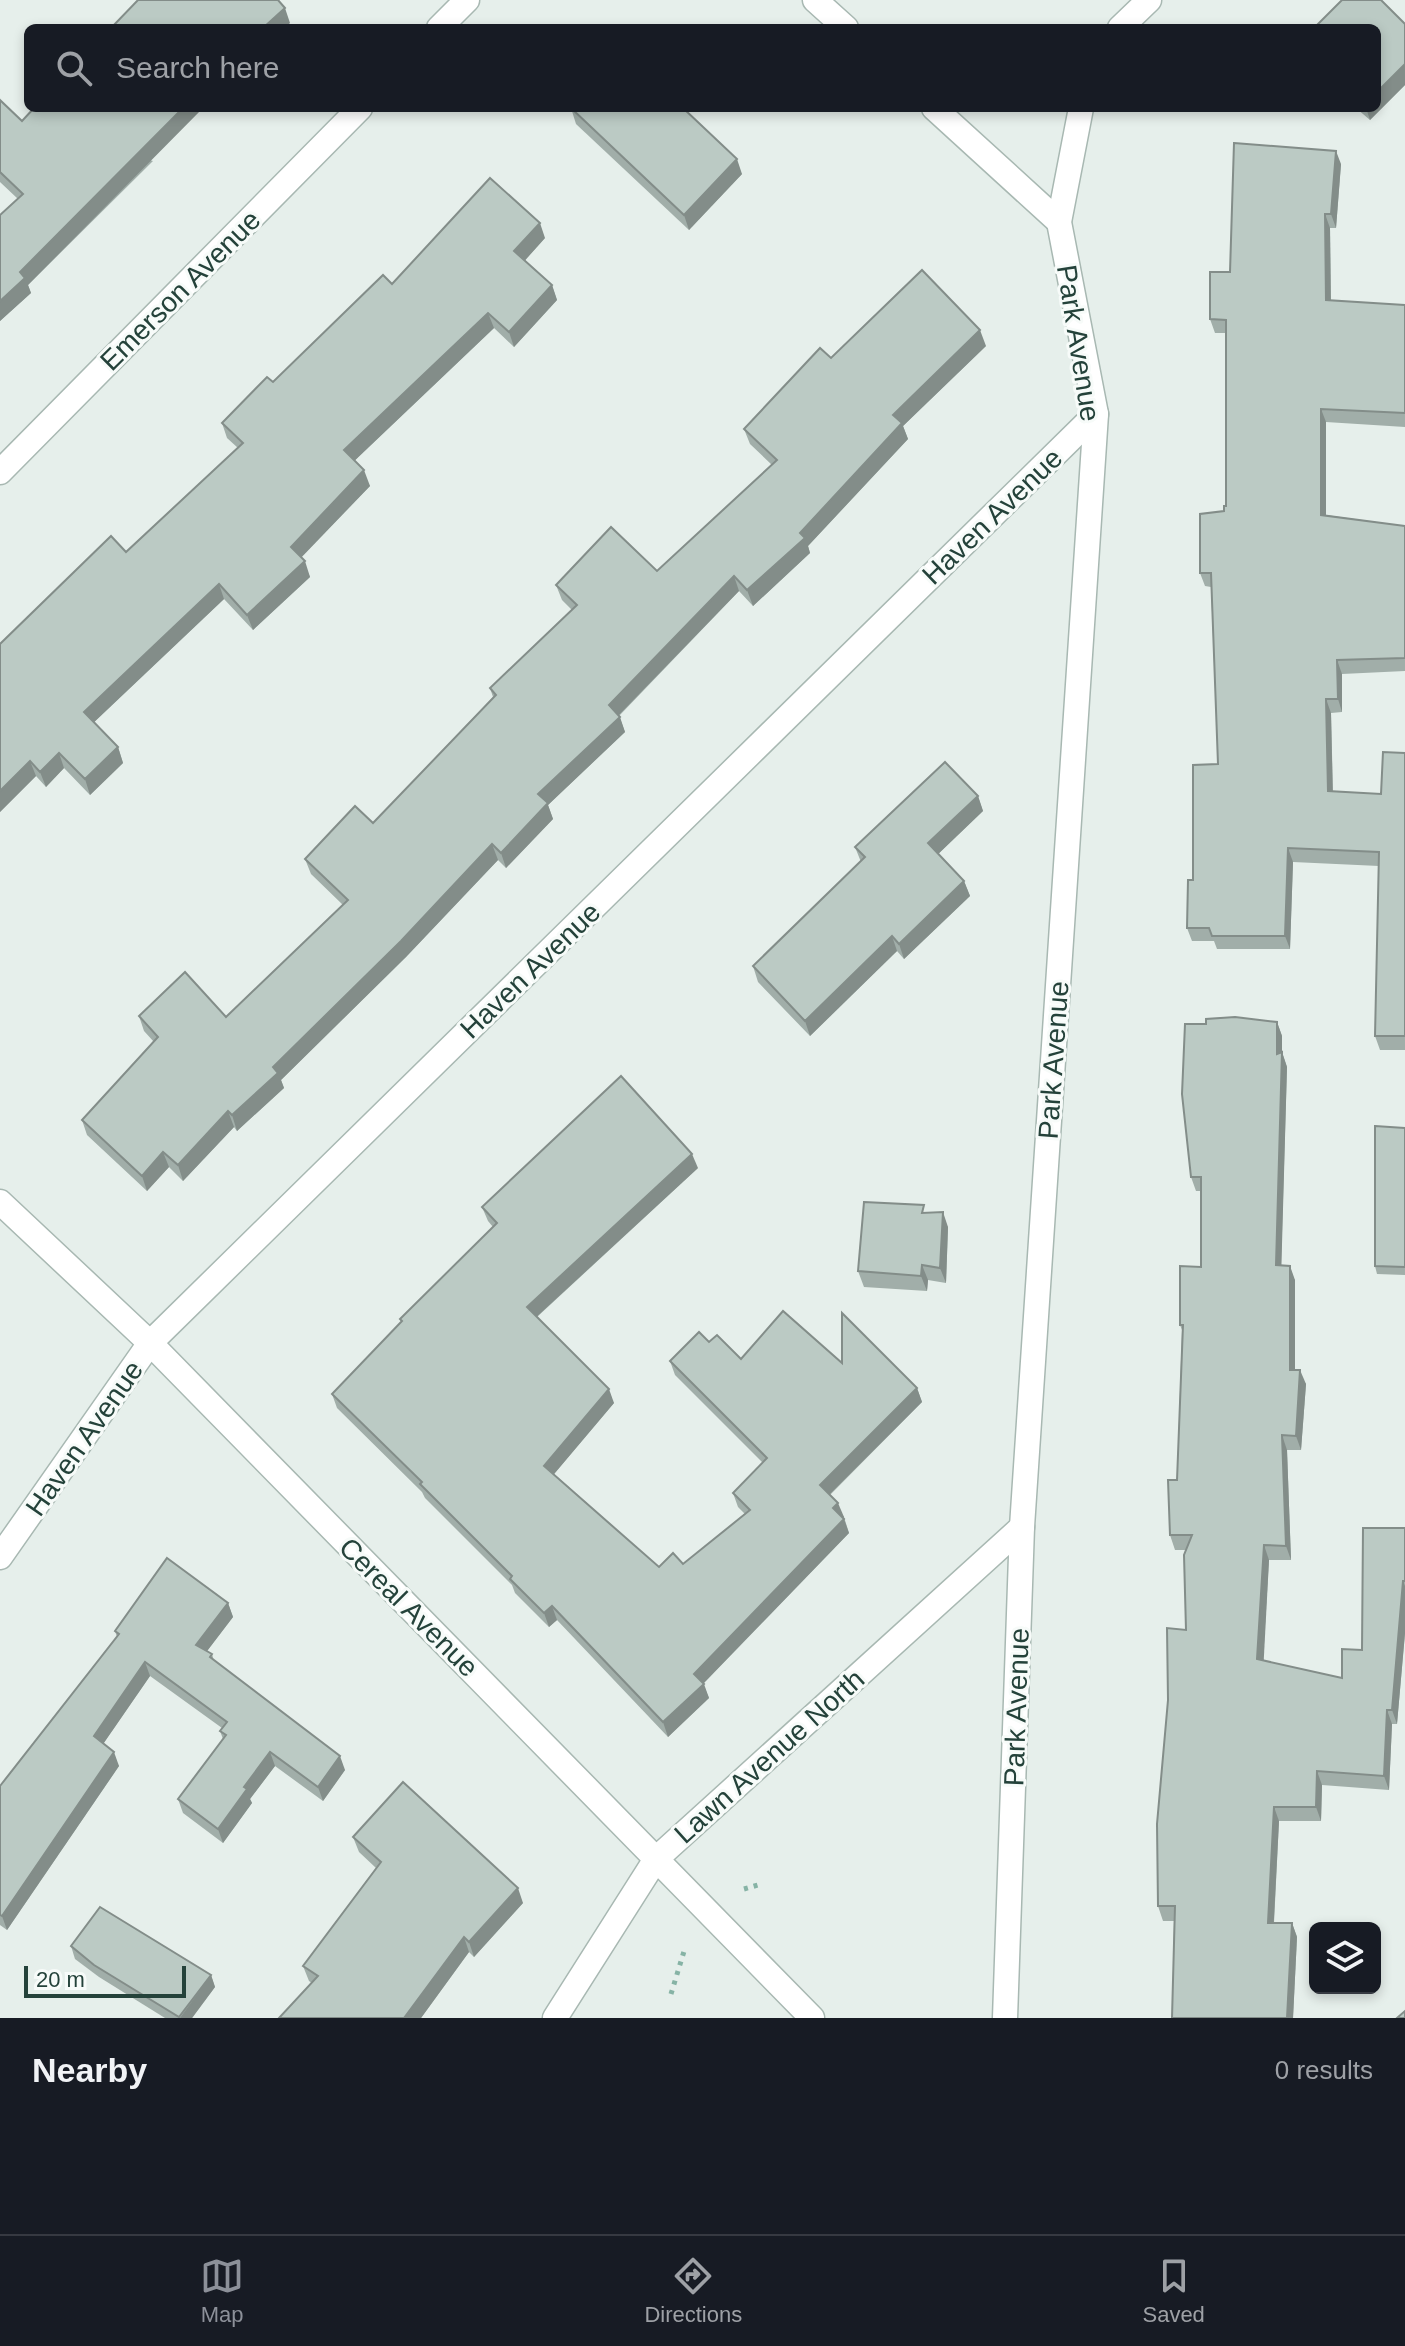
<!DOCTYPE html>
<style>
body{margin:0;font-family:Arial,sans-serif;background:#20242c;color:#f1f3f6}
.controls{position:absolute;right:24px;bottom:24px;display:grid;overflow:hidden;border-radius:12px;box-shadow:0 4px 12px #0003}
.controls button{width:72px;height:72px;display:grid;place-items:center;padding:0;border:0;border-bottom:2px solid #363941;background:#171b24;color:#f1f3f6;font:40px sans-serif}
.scale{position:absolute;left:24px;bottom:20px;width:162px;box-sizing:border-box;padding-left:8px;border:4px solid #24423a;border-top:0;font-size:22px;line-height:28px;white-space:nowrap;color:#24423a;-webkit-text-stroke:6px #f7fbf9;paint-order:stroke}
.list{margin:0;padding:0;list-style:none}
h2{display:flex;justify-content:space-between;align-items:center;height:104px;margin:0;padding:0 32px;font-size:34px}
h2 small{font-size:26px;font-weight:400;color:#9ea1a6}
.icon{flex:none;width:44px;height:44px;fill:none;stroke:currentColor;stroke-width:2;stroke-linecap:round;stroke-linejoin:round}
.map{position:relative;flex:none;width:1405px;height:2018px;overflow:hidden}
.search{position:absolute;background:#171b24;box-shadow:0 4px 12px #0003;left:24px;right:24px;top:24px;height:88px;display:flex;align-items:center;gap:20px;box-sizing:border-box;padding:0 28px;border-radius:12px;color:#9ea1a6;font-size:30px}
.sheet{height:216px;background:#171b24}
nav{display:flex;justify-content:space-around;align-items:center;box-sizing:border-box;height:112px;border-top:2px solid #363941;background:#171b24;font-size:22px;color:#9ea1a6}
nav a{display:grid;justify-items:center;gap:4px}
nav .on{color:#8c9099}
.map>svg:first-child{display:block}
</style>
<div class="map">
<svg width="1405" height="2018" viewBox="0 0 1405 2018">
<rect width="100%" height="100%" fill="#e6efeb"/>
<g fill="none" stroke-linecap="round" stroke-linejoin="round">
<defs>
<g id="minor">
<path d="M815,0L846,28"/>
<path d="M439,28L467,0"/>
<path d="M1120,28L1149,0"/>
<path d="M934,108L1059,222"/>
<path d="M0,472L360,108"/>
<path d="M0,1202L150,1343L812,2018"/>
<path d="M0,1557L150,1343L1096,414"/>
<path d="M555,2018L656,1859L1022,1527"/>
<path d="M1005,2018L1022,1527L1096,414L1059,222L1081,108"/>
</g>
</defs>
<use href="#minor" stroke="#a8b8b2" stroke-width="27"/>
<g stroke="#86b3a5" stroke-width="5" stroke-dasharray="4 6" stroke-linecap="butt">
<path d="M744,1889L758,1885"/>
<path d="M671,1994L685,1948"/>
</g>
<use href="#minor" stroke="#fff" stroke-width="24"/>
</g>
<g fill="#a1aea9">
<path d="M1342,0H1381L1405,24V85L1370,120L1356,108H1377V28H1314Z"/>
<path d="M0,100L22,121L153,161L28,285L31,293L0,321V215L18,199L0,182Z"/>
<path d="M571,108L742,174L689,230L576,124Z"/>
<path d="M1341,164L1336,228H1330L1331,301L1405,305V427L1326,422V515L1405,526V671L1342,674V712L1331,713L1333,792L1381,794L1405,753V1050H1380L1375,1036L1379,866L1293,862L1290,949H1217L1214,941H1192L1187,928L1193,880L1218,764L1211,587L1205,586L1200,573L1226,506V333H1215L1210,319L1230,272Z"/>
<path d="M545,238L525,260L552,285L557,300L514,347L494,328L354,461L370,486L301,557L310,577L253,630L224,599L94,722L118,747L123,763L90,795L64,768L46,787L36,776L0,812V644L126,552L238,448L227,438L222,423L392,284Z"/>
<path d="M986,346L903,426L908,439L808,546L810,553L753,606L739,591L619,716L625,732L548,805L553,819L506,868L498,860L406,957L281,1080L284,1088L237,1131L234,1127L183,1181L169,1167L147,1191L87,1135L82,1120L154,1042L144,1031L139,1016L226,1017L343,905L311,874L305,859L373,823L493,697L490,688L572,610L562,600L556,585L657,571L772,465L750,444L744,429L831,358Z"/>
<path d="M978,796L983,811L938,854L964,881L970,896L904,959L897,951L810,1036L758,982L753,966L861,862L855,847Z"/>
<path d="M1277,1022L1282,1036V1052L1287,1067L1281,1266L1295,1280V1370L1306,1384L1301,1450H1287L1291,1560H1269L1263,1661L1342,1678L1362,1650L1405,1528V1633L1397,1724H1392L1389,1790L1322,1785L1321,1821H1279L1274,1923H1292L1297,1937L1293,2018H1172L1174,1921H1163L1158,1906L1186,1630V1550H1175L1170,1535L1177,1480L1182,1330L1180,1325L1201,1267V1191H1196L1191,1177L1206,1024Z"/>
<path d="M1405,1128V1275L1377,1274L1375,1266Z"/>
<path d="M698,1168L537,1317L614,1403L554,1474L659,1567L683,1564L745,1514L738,1507L733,1493L763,1463L675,1375L670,1361L709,1342L741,1359L842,1363L917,1388L922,1402L830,1495L844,1517L849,1533L703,1684L709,1698L668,1737L557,1620L549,1627L515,1593L512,1585L425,1498L422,1492L337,1408L332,1394L401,1322L400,1319L493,1227L488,1221L482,1207Z"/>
<path d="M927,1213L948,1227L946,1283L928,1280L927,1291L864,1287L858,1271Z"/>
<path d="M228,1603L233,1617L207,1651L212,1654L214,1661L345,1770L323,1801L275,1766L250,1799L252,1803L223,1843L183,1813L178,1799L223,1739L220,1731L222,1728L150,1676L103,1744L119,1766L7,1930L0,1925V1786L117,1637L115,1631Z"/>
<path d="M353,1837L523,1903L474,1957L469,1952L421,2018H279L312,1983L309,1981L303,1966L376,1868L359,1852Z"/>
<path d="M71,1946L211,1975L215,1987L192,2018H165L99,1977L75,1959Z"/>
</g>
<g fill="#838d89">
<path d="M285,8L290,23L285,28H263Z"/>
<path d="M1405,64V85L1370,120L1366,108H1377V92Z"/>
<path d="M183,108H203L28,285L31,293L0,321V301L20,272Z"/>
<path d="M1336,151L1341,164L1336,228L1331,214Z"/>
<path d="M737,159L742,174L689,230L684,215Z"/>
<path d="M1325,214L1330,228L1331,314L1326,300Z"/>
<path d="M540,223L545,238L520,266L514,251Z"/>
<path d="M552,285L557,300L514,347L509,332Z"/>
<path d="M488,313L494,328L349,466L344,450Z"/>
<path d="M980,330L986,346L903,426L908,439L808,546L810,553L753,606L747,590L800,533L893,415Z"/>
<path d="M1321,409L1326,422V528L1321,515Z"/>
<path d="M364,470L370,486L297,562L291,547Z"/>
<path d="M305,561L310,577L253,630L247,615Z"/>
<path d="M734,576L739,591L614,720L609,705Z"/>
<path d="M219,584L224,599L89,727L84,712Z"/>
<path d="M1337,660L1342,674V712L1338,699Z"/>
<path d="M1326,699L1331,713L1333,805L1328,791Z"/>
<path d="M620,717L625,732L548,805L553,819L506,868L501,853L538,794Z"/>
<path d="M118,747L123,763L90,795L85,779Z"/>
<path d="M59,753L64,768L46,787L40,772Z"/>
<path d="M30,761L36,776L0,812V791Z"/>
<path d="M978,796L983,811L933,859L928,843Z"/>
<path d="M492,844L498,860L406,957L281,1080L284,1088L237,1131L232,1115L273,1067Z"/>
<path d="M1288,848L1293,862L1290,949L1285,936Z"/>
<path d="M964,881L970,896L904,959L899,944Z"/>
<path d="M892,936L897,951L810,1036L805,1021Z"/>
<path d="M1277,1022L1282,1036V1057V1052L1287,1067L1281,1280L1276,1265Z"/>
<path d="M228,1111L234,1127L183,1181L178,1165Z"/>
<path d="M163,1152L169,1167L147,1191L142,1176Z"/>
<path d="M692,1154L698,1168L532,1321L527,1307Z"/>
<path d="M943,1212L948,1227L946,1283L940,1268Z"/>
<path d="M922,1265L928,1280L927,1291L921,1276Z"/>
<path d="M1290,1266L1295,1280V1384L1290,1370Z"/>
<path d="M1300,1370L1306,1384L1301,1450L1296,1436Z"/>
<path d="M917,1388L922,1402L825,1499L820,1485Z"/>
<path d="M609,1389L614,1403L549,1480L544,1466Z"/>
<path d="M1282,1435L1287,1450L1291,1560L1286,1546Z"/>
<path d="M838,1503L844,1517L838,1522L833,1508Z"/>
<path d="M844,1519L849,1533L699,1688L694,1674Z"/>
<path d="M1264,1545L1269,1560L1263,1674L1257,1659Z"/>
<path d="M1403,1581L1405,1586V1633L1397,1724L1392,1710Z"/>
<path d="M228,1603L233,1617L201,1659L196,1645Z"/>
<path d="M552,1606L557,1620L549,1627L544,1613Z"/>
<path d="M145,1662L150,1676L99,1750L94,1736Z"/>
<path d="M704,1684L709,1698L668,1737L663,1722Z"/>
<path d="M1387,1710L1392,1724L1389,1790L1384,1776Z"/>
<path d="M114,1752L119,1766L7,1930L2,1916Z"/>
<path d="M270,1752L275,1766L250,1799L252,1803L223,1843L218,1829L244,1787Z"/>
<path d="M340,1756L345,1770L323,1801L318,1787Z"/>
<path d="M1317,1771L1322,1785L1321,1821L1316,1807Z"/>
<path d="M1274,1807L1279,1821L1273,1937L1268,1923Z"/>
<path d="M518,1888L523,1903L474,1957L469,1942Z"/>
<path d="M1292,1923L1297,1937L1293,2018H1287Z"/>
<path d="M464,1937L469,1952L421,2018H404Z"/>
<path d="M211,1975L215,1987L192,2018H180Z"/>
</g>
<g fill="#bbcac4" stroke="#838d89" stroke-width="2">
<path d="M138,0H278L285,8L263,28H111Z"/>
<path d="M1342,0H1381L1405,24V64L1377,92V28H1314Z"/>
<path d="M0,100L22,121L34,108H183L20,272L25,278L0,301V215L23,194L0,172Z"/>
<path d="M571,108H683L737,159L684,215Z"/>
<path d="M1234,143L1336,151L1331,214H1325L1326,300L1405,305V413L1321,409V515L1405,526V658L1337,660L1338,699H1326L1328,791L1381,794L1383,752L1405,753V1036H1375L1379,852L1288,848L1285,936H1212L1209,928H1187L1188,880H1193V765L1218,764L1211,573H1200V514L1224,511V506H1226V320L1210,319V272H1230Z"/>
<path d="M490,178L540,223L514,251L552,285L509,332L488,313L344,450L364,470L291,547L305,561L247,615L219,584L84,712L118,747L85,779L59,753L40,772L30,761L0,791V644L111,536L126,552L243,443L222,423L267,377L273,382L383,275L392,284Z"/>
<path d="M922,270L980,330L893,415L902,423L800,533L805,538L747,590L734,576L609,705L620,717L538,794L548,803L501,853L492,844L401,941L273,1067L278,1073L232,1115L228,1111L178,1165L163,1152L142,1176L82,1120L158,1037L139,1016L185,972L226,1017L348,900L305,859L355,806L373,823L496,695L490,688L577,605L556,585L611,527L657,571L777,460L744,429L820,348L831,358Z"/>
<path d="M945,762L978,796L928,843L964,881L899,944L892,936L805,1021L753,966L865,857L855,847Z"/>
<path d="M1235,1017L1277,1022V1054L1282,1052L1276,1265L1290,1266V1370H1300L1296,1436L1282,1435L1286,1546L1264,1545L1257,1659L1342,1678V1649L1362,1650L1363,1528H1405V1581H1403L1392,1710H1387L1384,1776L1317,1771L1316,1807H1274L1268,1923H1292L1287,2018H1172L1175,1906H1158L1157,1824L1168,1700L1167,1628L1186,1630L1184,1555L1192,1535H1170L1168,1480H1177L1183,1325H1180V1266L1201,1267V1177H1191L1182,1094L1185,1024H1206V1019Z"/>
<path d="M621,1076L692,1154L527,1307L609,1389L544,1466L659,1567L673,1553L683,1564L750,1510L733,1493L767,1458L670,1361L699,1332L709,1342L717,1335L741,1359L783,1311L842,1363V1313L917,1388L820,1485L838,1503L833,1508L844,1519L694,1674L704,1684L663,1722L552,1606L544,1613L510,1579L512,1576L420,1484L422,1482L332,1394L402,1321L400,1319L497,1223L482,1207Z"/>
<path d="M1375,1126L1405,1128V1267L1375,1266Z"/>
<path d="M864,1202L924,1205L922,1213L943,1212L940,1268L922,1265L921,1276L858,1271Z"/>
<path d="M167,1558L228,1603L196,1645L212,1654L210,1657L340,1756L318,1787L270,1752L244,1787L247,1789L218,1829L178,1799L226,1735L220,1731L227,1722L145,1662L94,1736L114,1752L2,1916L0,1915V1786L119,1634L115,1631Z"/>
<path d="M403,1782L518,1888L469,1942L464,1937L404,2018H279L318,1976L303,1966L381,1862L353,1837Z"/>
<path d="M100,1907L211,1975L179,2017L94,1965L71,1946Z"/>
<path d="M1405,2011V2018H1397Z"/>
</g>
<g text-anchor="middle" stroke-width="6" stroke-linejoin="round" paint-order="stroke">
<g font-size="28" fill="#24423a" stroke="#f7fbf9">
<text transform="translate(180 290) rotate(-45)" y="10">Emerson Avenue</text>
<text transform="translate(1079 343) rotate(81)" y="10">Park Avenue</text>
<text transform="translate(992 516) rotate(-44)" y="10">Haven Avenue</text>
<text transform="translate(530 970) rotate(-44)" y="10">Haven Avenue</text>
<text transform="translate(1053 1060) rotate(-86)" y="10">Park Avenue</text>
<text transform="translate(84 1438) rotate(-55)" y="10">Haven Avenue</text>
<text transform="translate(409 1607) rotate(45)" y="10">Cereal Avenue</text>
<text transform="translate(1016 1707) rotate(-88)" y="10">Park Avenue</text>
<text transform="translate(769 1756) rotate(-42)" y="10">Lawn Avenue North</text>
</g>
</g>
</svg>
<div class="controls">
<button><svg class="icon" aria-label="layers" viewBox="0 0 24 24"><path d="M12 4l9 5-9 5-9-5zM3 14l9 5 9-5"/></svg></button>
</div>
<div class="scale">20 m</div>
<div class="search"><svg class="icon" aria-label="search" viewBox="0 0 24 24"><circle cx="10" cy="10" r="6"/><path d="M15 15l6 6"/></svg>Search here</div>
</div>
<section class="sheet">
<h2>Nearby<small>0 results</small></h2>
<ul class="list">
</ul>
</section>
<nav>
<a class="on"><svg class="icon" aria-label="map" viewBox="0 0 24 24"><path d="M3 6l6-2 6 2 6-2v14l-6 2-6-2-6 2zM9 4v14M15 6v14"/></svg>Map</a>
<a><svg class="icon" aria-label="directions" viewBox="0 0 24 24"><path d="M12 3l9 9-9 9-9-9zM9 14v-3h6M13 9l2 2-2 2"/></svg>Directions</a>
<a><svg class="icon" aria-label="saved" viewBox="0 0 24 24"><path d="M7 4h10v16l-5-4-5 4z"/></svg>Saved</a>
</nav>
